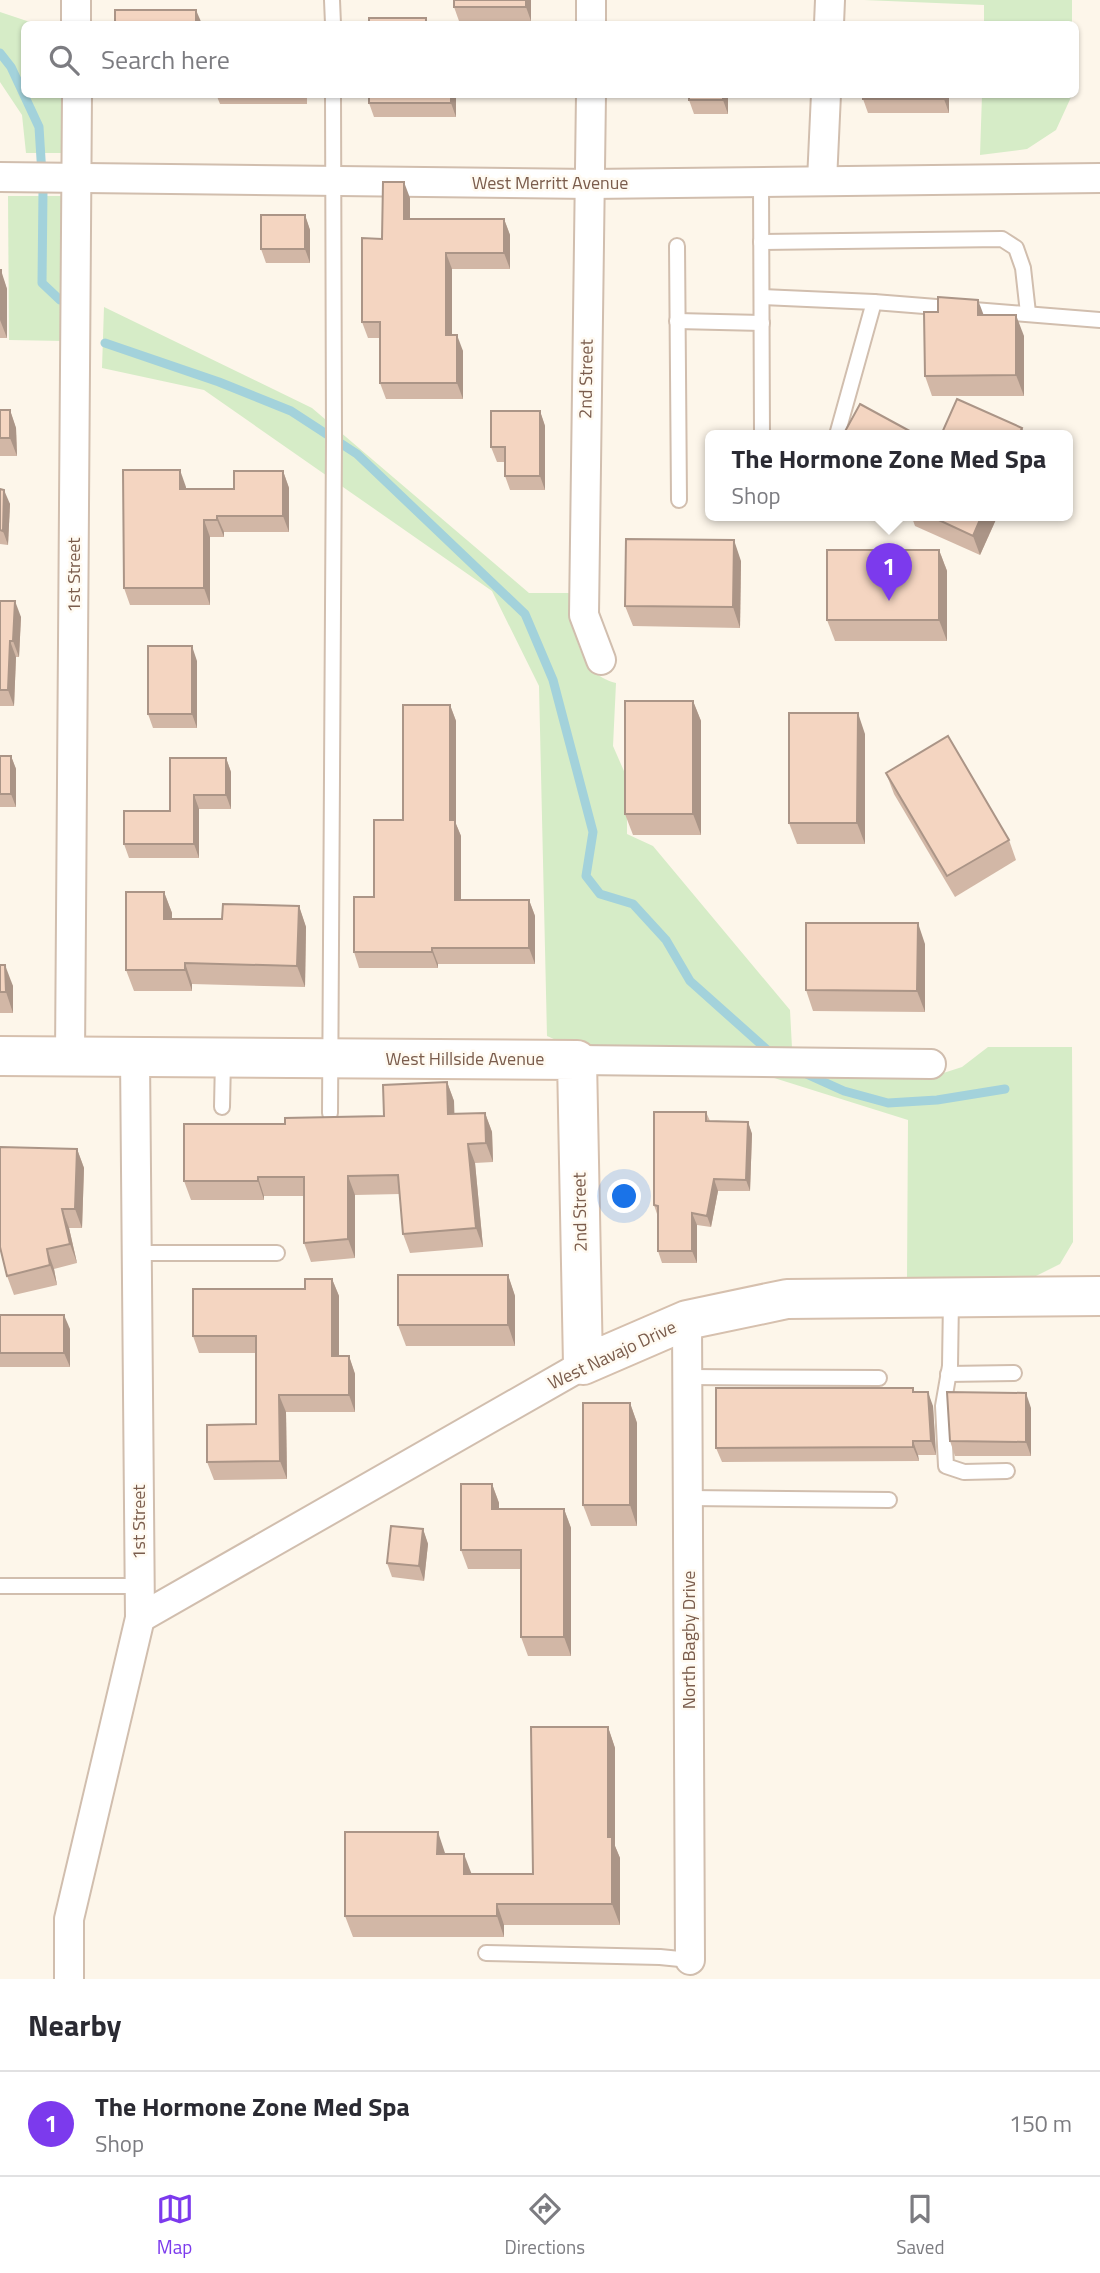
<!DOCTYPE html>
<style>
body{margin:0;font-family:"Titillium Web",sans-serif;background:#f2f2f3;color:#2b2b33}
.you{position:absolute;left:625px;top:1197px;width:24px;height:24px;margin:-18px;border:5px solid #fff;border-radius:50%;background:#1a73e8;box-shadow:0 0 0 10px #1a73e833}
.badge{display:grid;place-items:center;width:46px;height:46px;border-radius:50%;background:#7c3aed;color:#fff;font-size:23px;font-weight:700}
.pin{position:absolute;translate:-50% -58px;filter:drop-shadow(0 2px 4px #0008)}
.pin::after{content:'';position:absolute;top:37px;width:24px;height:21px;background:inherit;clip-path:polygon(0 0,100% 0,50% 100%)}
.popup{position:absolute;left:705px;top:430px;width:368px;height:91px;box-sizing:border-box;display:grid;place-content:center;border-radius:10px;background:#fff;filter:drop-shadow(0 2px 5px #0005);font-size:23px;white-space:nowrap;color:#7c7c81}
.popup b{font-size:26px;color:#2b2b33}
.popup::after{content:'';position:absolute;left:50%;top:100%;margin-left:-14px;border:14px solid transparent;border-top-color:#fff}
.list{margin:0;padding:0;list-style:none}
h2{display:flex;justify-content:space-between;align-items:center;height:91px;margin:0;padding:0 28px;font-size:30px}
h2 small{font-size:23px;font-weight:400;color:#7c7c81}
.list li{display:grid;grid-template-columns:46px 1fr auto;gap:21px;align-items:center;box-sizing:border-box;height:105px;padding:0 28px;border-top:2px solid #e1e1e2}
.list b{display:block;font-size:26px;white-space:nowrap}
.list p{margin:0;font-size:23px;white-space:nowrap;color:#7c7c81}
.list em{font-size:23px;font-style:normal;color:#7c7c81}
.icon{flex:none;width:38px;height:38px;fill:none;stroke:currentColor;stroke-width:2;stroke-linecap:round;stroke-linejoin:round}
.map{position:relative;flex:none;width:1100px;height:1979px;overflow:hidden}
.search{position:absolute;background:#fff;box-shadow:0 2px 5px #0004;left:21px;right:21px;top:21px;height:77px;display:flex;align-items:center;gap:18px;box-sizing:border-box;padding:0 24px;border-radius:10px;color:#7c7c81;font-size:26px}
.sheet{height:196px;background:#fff}
nav{display:flex;justify-content:space-around;align-items:center;box-sizing:border-box;height:98px;border-top:2px solid #e1e1e2;background:#fff;font-size:19px;color:#7c7c81}
nav a{display:grid;justify-items:center;gap:4px}
nav .on{color:#7c3aed}
.map>svg:first-child{display:block}
</style>
<div class="map">
<svg width="1100" height="1979" viewBox="0 0 1100 1979">
<rect width="100%" height="100%" fill="#fdf6ea"/>
<g fill="#d6ecc7">
<path d="M864,0H1072V24H984V5Z"/>
<path d="M0,12L36,24H24V94L63,95L66,153H26L22,115L0,82Z"/>
<path d="M982,95V94L1072,95L1056,130L1027,149L980,155Z"/>
<path d="M8,196H66L64,341L9,340Z"/>
<path d="M104,307L312,408L529,593H570C574,628 576,673 616,683L613,746L627,778V834L653,846L790,1010L792,1048L581,1051L547,1036L539,686L492,591L204,390L102,368Z"/>
<path d="M988,1047H1072L1073,1242L1060,1264L1036,1276L907,1278L908,1120L771,1077L928,1078L962,1067Z"/>
</g>
<g fill="none" stroke-linecap="round" stroke-linejoin="round">
<g stroke="#a3d2db" stroke-width="9">
<path d="M0,53L11,67L39,127L43,191L42,283L60,300"/>
<path d="M105,343L219,382L291,411L357,454L525,614L553,680L593,832L586,876L600,894L633,904L666,940L690,981L774,1056"/>
<path d="M804,1073L844,1091L888,1103L937,1100L1005,1089"/>
</g>
<defs>
<g id="lane">
<path d="M332,0L333,24"/>
<path d="M761,182L762,435"/>
<path d="M761,242L1002,239L1016,248L1023,268L1028,313"/>
<path d="M677,246L679,500"/>
<path d="M762,297L874,302L1100,320"/>
<path d="M677,321L762,323"/>
<path d="M837,435L874,302"/>
<path d="M222,1107L223,1059"/>
<path d="M330,1113L334,439L333,94"/>
<path d="M137,1253H277"/>
<path d="M951,1299L950,1366L943,1406L946,1466L964,1472L1007,1471"/>
<path d="M948,1374L1014,1373"/>
<path d="M687,1377L879,1378"/>
<path d="M688,1498L889,1500"/>
<path d="M0,1586H139"/>
<path d="M486,1953L660,1957L690,1960"/>
</g>
<g id="street">
<path d="M76,0V24"/>
<path d="M591,24V0"/>
<path d="M829,24L830,0"/>
<path d="M591,94L584,615L601,660"/>
<path d="M0,177L590,184L1100,178"/>
<path d="M822,181L826,94"/>
<path d="M70,1056L77,94"/>
<path d="M577,1060L931,1064"/>
<path d="M687,1320L690,1960"/>
<path d="M140,1618L583,1365"/>
<path d="M69,1979V1919L140,1618L135,1057"/>
</g>
<path id="secondary" d="M0,1056L577,1060L583,1365L687,1320L787,1299L1100,1296"/>
</defs>
<use href="#lane" stroke="#d1beae" stroke-width="18"/>
<use href="#street" stroke="#d1beae" stroke-width="32"/>
<use href="#secondary" stroke="#d6c0ae" stroke-width="42"/>
<use href="#lane" stroke="#fff" stroke-width="14"/>
<use href="#street" stroke="#fff" stroke-width="28"/>
<use href="#secondary" stroke="#fff" stroke-width="38"/>
</g>
<g fill="#d2b7a6">
<path d="M531,0V21H459L454,7Z"/>
<path d="M216,94H307V104H220Z"/>
<path d="M456,94V117H374L369,103Z"/>
<path d="M728,94V114H694L689,100Z"/>
<path d="M949,94V113H868L863,99Z"/>
<path d="M410,198V219H504L510,235V269H452V335L463,351V399H386L380,383V338H368L362,322L382,239Z"/>
<path d="M305,215L310,230V263H266L261,249Z"/>
<path d="M0,270L7,289V338H0Z"/>
<path d="M984,315L1024,336V396H932L925,376Z"/>
<path d="M0,410H10L16,428L17,456H0Z"/>
<path d="M540,411L545,426V490H510L505,476V462H497L491,447Z"/>
<path d="M283,471L289,488V532H224V537H210V605H130L124,588L186,487V489H234Z"/>
<path d="M0,489L10,504L8,545L0,544Z"/>
<path d="M911,515H998L980,555L915,526Z"/>
<path d="M939,550L947,571V641H835L827,620Z"/>
<path d="M741,561L740,628L633,626L625,606Z"/>
<path d="M0,601L21,617L19,657H16L14,706H0Z"/>
<path d="M197,661V728H153L148,714Z"/>
<path d="M693,701L701,721V835H633L625,814Z"/>
<path d="M450,705L456,721V824L461,836V900H529L535,916V964H438V968H359L354,952L403,820Z"/>
<path d="M865,734V844H797L789,823Z"/>
<path d="M0,756H11L16,769V807H0Z"/>
<path d="M226,758L231,772V809H199V858H129L124,844L170,811Z"/>
<path d="M886,773L1009,840L1016,860L955,897L894,794Z"/>
<path d="M164,892L172,913V919H222L299,906L306,927L305,987L192,984V991H134L126,970Z"/>
<path d="M925,944V1012L813,1011L806,990Z"/>
<path d="M0,965L13,986V1013H0Z"/>
<path d="M447,1082L454,1101V1114L485,1113L492,1132L493,1162L475,1163L483,1247L410,1253L403,1234L400,1194L355,1195V1258L311,1262L304,1243V1196H264V1200H191L184,1181L285,1124L384,1116Z"/>
<path d="M706,1112L710,1121L748,1122L752,1134L750,1191H718L711,1227L697,1225V1263H662L658,1251V1217L654,1205Z"/>
<path d="M77,1149L84,1168L82,1228H69L77,1263L54,1269L57,1285L14,1295L7,1276Z"/>
<path d="M508,1275L515,1296V1346H406L398,1325Z"/>
<path d="M332,1279L339,1296V1356H349L355,1374V1412H286L287,1479L214,1480L207,1462L256,1424V1353H199L193,1336L305,1289Z"/>
<path d="M0,1315L70,1329V1367H0Z"/>
<path d="M914,1392L933,1406L936,1455H918L919,1461L722,1462L716,1448Z"/>
<path d="M630,1403L637,1423V1526H591L583,1505Z"/>
<path d="M1031,1408V1456H955L950,1441Z"/>
<path d="M492,1484L499,1503V1509H564L571,1528V1656H528L521,1637V1569H468L461,1550Z"/>
<path d="M423,1529L428,1544L424,1581L392,1577L387,1563Z"/>
<path d="M608,1727L615,1748V1846L620,1858V1925H504V1937H353L345,1916L445,1853L472,1874H533Z"/>
</g>
<g fill="#ab9587">
<path d="M526,0H531V21L526,7Z"/>
<path d="M196,10L202,24H196Z"/>
<path d="M451,94H456V117L451,103Z"/>
<path d="M723,94H728V114L723,100Z"/>
<path d="M944,94H949V113L944,99Z"/>
<path d="M404,182L410,198V235L404,219Z"/>
<path d="M305,215L310,230V263L305,249Z"/>
<path d="M504,219L510,235V269L504,253Z"/>
<path d="M446,253L452,269V351L446,335Z"/>
<path d="M1,270L7,289V338L0,320Z"/>
<path d="M978,300L986,321L978,315Z"/>
<path d="M1016,315L1024,336V396L1016,375Z"/>
<path d="M457,335L463,351V399L457,383Z"/>
<path d="M10,410L16,428L17,456L10,438Z"/>
<path d="M540,411L545,426V490L540,476Z"/>
<path d="M1022,428L1025,435H1019Z"/>
<path d="M180,470L186,487V506L180,489Z"/>
<path d="M283,471L289,488V532L283,516Z"/>
<path d="M4,490L10,504L8,545L3,531Z"/>
<path d="M982,515H998L980,555L973,536Z"/>
<path d="M217,516L224,532V537L217,520Z"/>
<path d="M204,520L210,537V605L204,588Z"/>
<path d="M734,540L741,561L740,628L733,607Z"/>
<path d="M939,550L947,571V641L939,620Z"/>
<path d="M15,601L21,617L19,657L13,641Z"/>
<path d="M10,641L16,657L14,706L8,690Z"/>
<path d="M192,646L197,661V728L192,714Z"/>
<path d="M693,701L701,721V835L693,814Z"/>
<path d="M450,705L456,721V824L461,836V916L455,900L450,820Z"/>
<path d="M858,713L865,734V844L857,823Z"/>
<path d="M11,756L16,769V807L11,794Z"/>
<path d="M226,758L231,772V809L226,795Z"/>
<path d="M194,795L199,809V858L194,844Z"/>
<path d="M164,892L172,913V940L164,919Z"/>
<path d="M529,900L535,916V964L529,948Z"/>
<path d="M299,906L306,927L305,987L297,966Z"/>
<path d="M918,923L925,944V1012L917,991Z"/>
<path d="M432,948L438,964V968L432,952Z"/>
<path d="M185,963L192,984V991L185,970Z"/>
<path d="M5,965L13,986V1013L6,992Z"/>
<path d="M447,1082L454,1101L455,1133L448,1114Z"/>
<path d="M485,1113L492,1132L493,1162L486,1143Z"/>
<path d="M748,1122L752,1134L750,1191L746,1180Z"/>
<path d="M468,1144L475,1163L483,1247L476,1228Z"/>
<path d="M77,1149L84,1168L82,1228L75,1209Z"/>
<path d="M348,1176L355,1195V1258L348,1239Z"/>
<path d="M258,1177L264,1196V1200L258,1181Z"/>
<path d="M714,1179L718,1191L711,1227L707,1216Z"/>
<path d="M62,1209L69,1228L77,1263L70,1244Z"/>
<path d="M692,1213L697,1225V1263L692,1251Z"/>
<path d="M47,1249L54,1269L57,1285L50,1265Z"/>
<path d="M508,1275L515,1296V1346L508,1325Z"/>
<path d="M332,1279L339,1296V1374L332,1356Z"/>
<path d="M64,1315L70,1329V1367L64,1353Z"/>
<path d="M349,1356L355,1374V1412L349,1395Z"/>
<path d="M928,1392L933,1406L936,1455L931,1441Z"/>
<path d="M1026,1393L1031,1408V1456L1026,1442Z"/>
<path d="M279,1395L286,1412L287,1479L280,1461Z"/>
<path d="M630,1403L637,1423V1526L630,1505Z"/>
<path d="M913,1441L918,1455L919,1461L913,1447Z"/>
<path d="M492,1484L499,1503V1528L492,1509Z"/>
<path d="M564,1509L571,1528V1656L564,1637Z"/>
<path d="M423,1529L428,1544L424,1581L419,1566Z"/>
<path d="M608,1727L615,1748V1846L620,1858V1925L612,1904L608,1837Z"/>
<path d="M438,1832L445,1853V1875L437,1854Z"/>
<path d="M464,1854L472,1875L464,1874Z"/>
<path d="M497,1904L504,1925V1937L497,1916Z"/>
</g>
<g fill="#f4d5c1" stroke="#ab9587" stroke-width="2">
<rect x="454" y="0" width="72" height="7"/>
<rect x="115" y="10" width="81" height="14"/>
<rect x="369" y="18" width="57" height="6"/>
<rect x="369" y="94" width="82" height="9"/>
<rect x="689" y="94" width="34" height="6"/>
<rect x="863" y="94" width="81" height="5"/>
<path d="M383,182H404V219H504V253H446V335H457V383H380V322H362V238L382,239Z"/>
<rect x="261" y="215" width="44" height="34"/>
<path d="M0,270H1L0,320Z"/>
<path d="M938,297L978,300V315H1016V375L925,376L924,312H938Z"/>
<path d="M957,399L1022,428L1019,435H941Z"/>
<path d="M860,404L917,435H843Z"/>
<rect x="0" y="410" width="10" height="28"/>
<path d="M491,411H540V476H505V447H491Z"/>
<path d="M123,470H180V489H234V471H283V516H217V520H204V588H124Z"/>
<path d="M0,489L4,490L3,531L0,530Z"/>
<path d="M928,515H982L973,536Z"/>
<path d="M626,539L734,540L733,607L625,606Z"/>
<rect x="827" y="550" width="112" height="70"/>
<path d="M0,601H15L13,641H10L8,690H0Z"/>
<rect x="148" y="646" width="44" height="68"/>
<rect x="625" y="701" width="68" height="113"/>
<path d="M403,705H450V820H455V900H529V948H432V952H354V897H374V820H403Z"/>
<path d="M789,713H858L857,823H789Z"/>
<path d="M948,736L1009,840L947,876L886,773Z"/>
<rect x="0" y="756" width="11" height="38"/>
<path d="M170,758H226V795H194V844H124V811H170Z"/>
<path d="M126,892H164V919H222L223,904L299,906L297,966L185,963V970H126Z"/>
<path d="M806,923H918L917,991L806,990Z"/>
<path d="M0,965H5L6,992H0Z"/>
<path d="M447,1082L448,1114L485,1113L486,1143L468,1144L476,1228L403,1234L398,1175L348,1176V1239L304,1243V1177H258V1181H184V1124H285V1118L384,1116L383,1085Z"/>
<path d="M654,1112H706V1121L748,1122L746,1180L714,1179L707,1216L692,1213V1251H658V1206L654,1205Z"/>
<path d="M0,1147L77,1149L75,1209H62L70,1244L47,1249L50,1265L7,1276L0,1247Z"/>
<rect x="398" y="1275" width="110" height="50"/>
<path d="M305,1279H332V1356H349V1395H279L280,1461L207,1462V1425L256,1424V1336H193V1289H305Z"/>
<rect x="0" y="1315" width="64" height="38"/>
<path d="M716,1388H913V1392H928L931,1441H913V1447L716,1448Z"/>
<path d="M947,1392L1026,1393V1442L950,1441Z"/>
<rect x="583" y="1403" width="47" height="102"/>
<path d="M461,1484H492V1509H564V1637H521V1550H461Z"/>
<path d="M391,1526L423,1529L419,1566L387,1563Z"/>
<path d="M531,1727H608V1837H612V1904H497V1916H345V1832H438L437,1854H464V1874H533Z"/>
</g>
<g text-anchor="middle" stroke-width="5" stroke-linejoin="round" paint-order="stroke">
<g font-size="18" fill="#7a5c4c" stroke="#fffaf1">
<text x="550" y="189">West Merritt Avenue</text>
<text transform="translate(586 379) rotate(-89)" y="6">2nd Street</text>
<text transform="translate(74 575) rotate(-90)" y="6">1st Street</text>
<text x="465" y="1065">West Hillside Avenue</text>
<text transform="translate(580 1212) rotate(-91)" y="6">2nd Street</text>
<text transform="translate(612 1355) rotate(-25)" y="6">West Navajo Drive</text>
<text transform="translate(139 1522) rotate(-90)" y="6">1st Street</text>
<text transform="translate(689 1640) rotate(-90)" y="6">North Bagby Drive</text>
</g>
</g>
</svg>
<div class="you"></div>
<div class="pin badge" style="left:889px;top:601px">1</div>
<div class="popup"><b>The Hormone Zone Med Spa</b>Shop</div>
<div class="search"><svg class="icon" aria-label="search" viewBox="0 0 24 24"><circle cx="10" cy="10" r="6"/><path d="M15 15l6 6"/></svg>Search here</div>
</div>
<section class="sheet">
<h2>Nearby<small></small></h2>
<ul class="list">
<li><span class="badge">1</span><div><b>The Hormone Zone Med Spa</b><p>Shop</p></div><em>150 m</em></li>
</ul>
</section>
<nav>
<a class="on"><svg class="icon" aria-label="map" viewBox="0 0 24 24"><path d="M3 6l6-2 6 2 6-2v14l-6 2-6-2-6 2zM9 4v14M15 6v14"/></svg>Map</a>
<a><svg class="icon" aria-label="directions" viewBox="0 0 24 24"><path d="M12 3l9 9-9 9-9-9zM9 14v-3h6M13 9l2 2-2 2"/></svg>Directions</a>
<a><svg class="icon" aria-label="saved" viewBox="0 0 24 24"><path d="M7 4h10v16l-5-4-5 4z"/></svg>Saved</a>
</nav>
